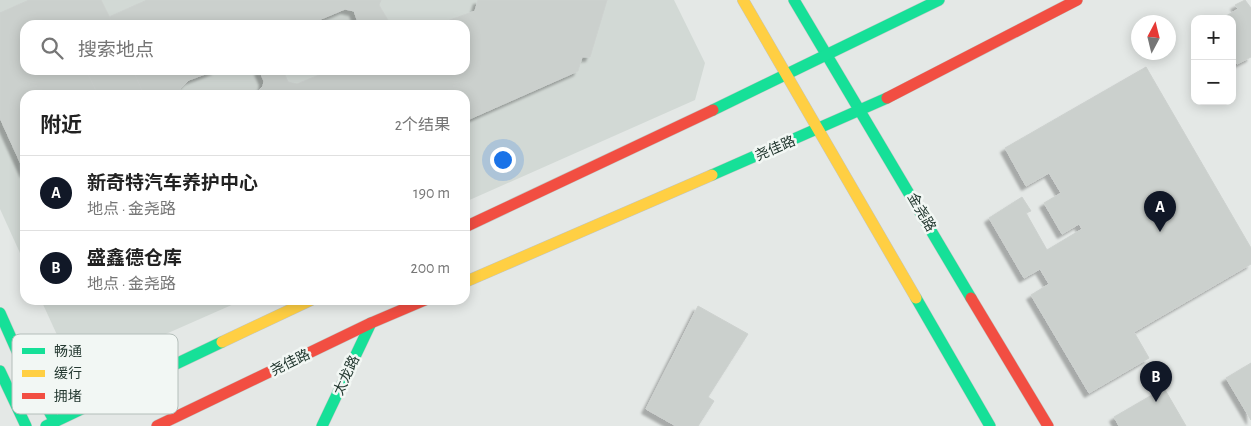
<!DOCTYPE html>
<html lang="zh">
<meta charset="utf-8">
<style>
body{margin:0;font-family:"Alegreya Sans","Noto Sans SC",sans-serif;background:#f6f6f6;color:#222}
.controls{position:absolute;right:15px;top:15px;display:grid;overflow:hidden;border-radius:10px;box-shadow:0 2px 12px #0003}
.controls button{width:45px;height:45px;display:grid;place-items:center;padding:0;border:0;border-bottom:1px solid #e0e0e0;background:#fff;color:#222;font:25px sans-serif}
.compass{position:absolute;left:1131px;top:15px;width:45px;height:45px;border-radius:50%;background:#fff;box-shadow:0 2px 12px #0003;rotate:7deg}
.you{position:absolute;left:502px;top:159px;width:18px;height:18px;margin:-12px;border:4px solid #fff;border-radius:50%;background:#1a73e8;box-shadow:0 0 0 8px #1a73e833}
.badge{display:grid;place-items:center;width:32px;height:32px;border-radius:50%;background:#111827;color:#fff;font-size:16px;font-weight:700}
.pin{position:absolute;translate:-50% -41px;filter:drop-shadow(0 1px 2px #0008)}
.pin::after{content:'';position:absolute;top:26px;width:18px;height:15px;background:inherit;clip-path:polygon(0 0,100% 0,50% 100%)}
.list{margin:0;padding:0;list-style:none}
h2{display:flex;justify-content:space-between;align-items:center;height:65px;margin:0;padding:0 20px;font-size:21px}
h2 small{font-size:16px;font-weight:400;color:#767676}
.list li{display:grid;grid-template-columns:32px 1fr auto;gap:15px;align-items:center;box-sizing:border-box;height:75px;padding:0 20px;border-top:1px solid #e0e0e0}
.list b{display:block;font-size:19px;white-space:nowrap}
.list p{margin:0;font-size:16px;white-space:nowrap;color:#767676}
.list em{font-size:16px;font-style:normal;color:#767676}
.icon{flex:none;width:28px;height:28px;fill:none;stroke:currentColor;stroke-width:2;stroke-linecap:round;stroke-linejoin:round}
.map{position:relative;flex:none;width:1251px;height:426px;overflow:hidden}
.search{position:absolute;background:#fff;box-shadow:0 2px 12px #0003;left:20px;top:20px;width:450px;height:55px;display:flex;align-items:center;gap:12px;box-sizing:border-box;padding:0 18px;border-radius:15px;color:#767676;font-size:19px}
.panel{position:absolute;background:#fff;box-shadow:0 2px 12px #0003;left:20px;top:90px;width:450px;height:215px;border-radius:15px}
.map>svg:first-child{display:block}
</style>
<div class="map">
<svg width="1251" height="426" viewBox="0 0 1251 426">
<defs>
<filter id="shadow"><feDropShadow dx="-4.5" dy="4.5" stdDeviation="1" flood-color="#0004"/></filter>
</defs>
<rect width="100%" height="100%" fill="#e4e8e6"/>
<g fill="#d2d9d5" fill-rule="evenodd">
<path d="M0,0H674L705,63L695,100L465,202V95H25V264L0,209ZM25,25H465V70H25Z"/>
<path d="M41,300H243L75,374Z"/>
</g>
<g fill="#cbd0cd" stroke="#cdd1cf" filter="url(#shadow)">
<path d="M29,0H101L112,22L106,25H25V70H86L98,95H25V173L0,118V13Z"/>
<path d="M147,0H381L379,5L391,25H359L354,11L345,9L307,25H113L109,17Z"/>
<path d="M478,0H607L590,57H582L578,71L465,121V95H254L263,86L264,81L259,70H283L288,82L297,84L331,70H465V25H436L475,11Z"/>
<path d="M1245,0L1251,8V57L1237,64L1232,56V19H1221L1238,9L1235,5Z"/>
<path d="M1146,67L1251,248V264L1134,332L1149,358L1089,393L1031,295L1049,284L1040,269L1024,278L989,218L1022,197L1031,211L1026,213L1047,250L1082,229L1079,224L1062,234L1044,203L1061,193L1049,173L1026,186L1005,148Z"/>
<path d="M86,70H133L144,95H138L136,91L127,95H98Z"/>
<path d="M133,70H216L189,80L180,89L179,95H144Z"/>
<path d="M698,306L748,334L708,397L714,401L698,426H676L646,409Z"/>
<path d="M1251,363V420L1226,378Z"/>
<path d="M1164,388L1186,426H1119L1114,417Z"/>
</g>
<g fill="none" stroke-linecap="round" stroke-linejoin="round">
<defs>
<g id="fast">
<path d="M794,0L971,298"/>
<path d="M713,110L939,0"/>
<path d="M712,175L887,98"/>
<path d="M916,298L990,426"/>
<path d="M0,313L20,358L55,422"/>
<path d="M0,371L26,426"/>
<path d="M46,426L222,342"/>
<path d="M322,426L371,323"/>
</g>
<g id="slow">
<path d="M743,0L916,298"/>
<path d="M465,282L712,175"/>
<path d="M222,342L311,300"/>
</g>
<g id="jam">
<path d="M887,98L1077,0"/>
<path d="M465,227L713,110"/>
<path d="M971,298L1048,426"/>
<path d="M157,426L371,323L425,300"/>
</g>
</defs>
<use href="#fast" stroke="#c0c6c3" stroke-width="12"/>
<use href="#slow" stroke="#c0c6c3" stroke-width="12"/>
<use href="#jam" stroke="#c0c6c3" stroke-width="12"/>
<use href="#fast" stroke="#16e098" stroke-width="11"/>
<use href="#slow" stroke="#ffcf43" stroke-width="11"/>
<use href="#jam" stroke="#f24e42" stroke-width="11"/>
</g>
<g text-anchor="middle" stroke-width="5" stroke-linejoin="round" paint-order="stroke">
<g font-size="14" fill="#243931" stroke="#f2f7f4">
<text transform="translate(775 148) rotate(-23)" y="5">尧佳路</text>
<text transform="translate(922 212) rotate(60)" y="5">金尧路</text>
<text transform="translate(290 362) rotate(-26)" y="5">尧佳路</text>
<text transform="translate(346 375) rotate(-65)" y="5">太龙路</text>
</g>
</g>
<rect x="12" y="334" width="166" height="80" rx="8" fill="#f2f7f4" stroke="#b4beba" stroke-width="1"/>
<rect x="22" y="348" width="23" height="6" fill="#16e098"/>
<rect x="22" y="370" width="23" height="7" fill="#ffcf43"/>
<rect x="22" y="393" width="23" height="6" fill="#f24e42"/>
<g font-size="14" fill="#243931">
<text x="54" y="356">畅通</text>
<text x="54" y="378">缓行</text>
<text x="54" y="401">拥堵</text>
</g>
</svg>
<div class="controls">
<button>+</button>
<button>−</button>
</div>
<svg class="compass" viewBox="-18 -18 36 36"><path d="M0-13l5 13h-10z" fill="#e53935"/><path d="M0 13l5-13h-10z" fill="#767676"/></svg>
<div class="you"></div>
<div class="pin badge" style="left:1160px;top:232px">A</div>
<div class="pin badge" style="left:1156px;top:402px">B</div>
<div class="search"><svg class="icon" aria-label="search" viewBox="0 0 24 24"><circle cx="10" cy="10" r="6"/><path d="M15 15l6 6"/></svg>搜索地点</div>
<section class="panel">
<h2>附近<small>2个结果</small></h2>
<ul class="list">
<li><span class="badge">A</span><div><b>新奇特汽车养护中心</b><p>地点 · 金尧路</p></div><em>190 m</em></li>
<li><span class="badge">B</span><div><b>盛鑫德仓库</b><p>地点 · 金尧路</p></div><em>200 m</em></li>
</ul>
</section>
</div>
